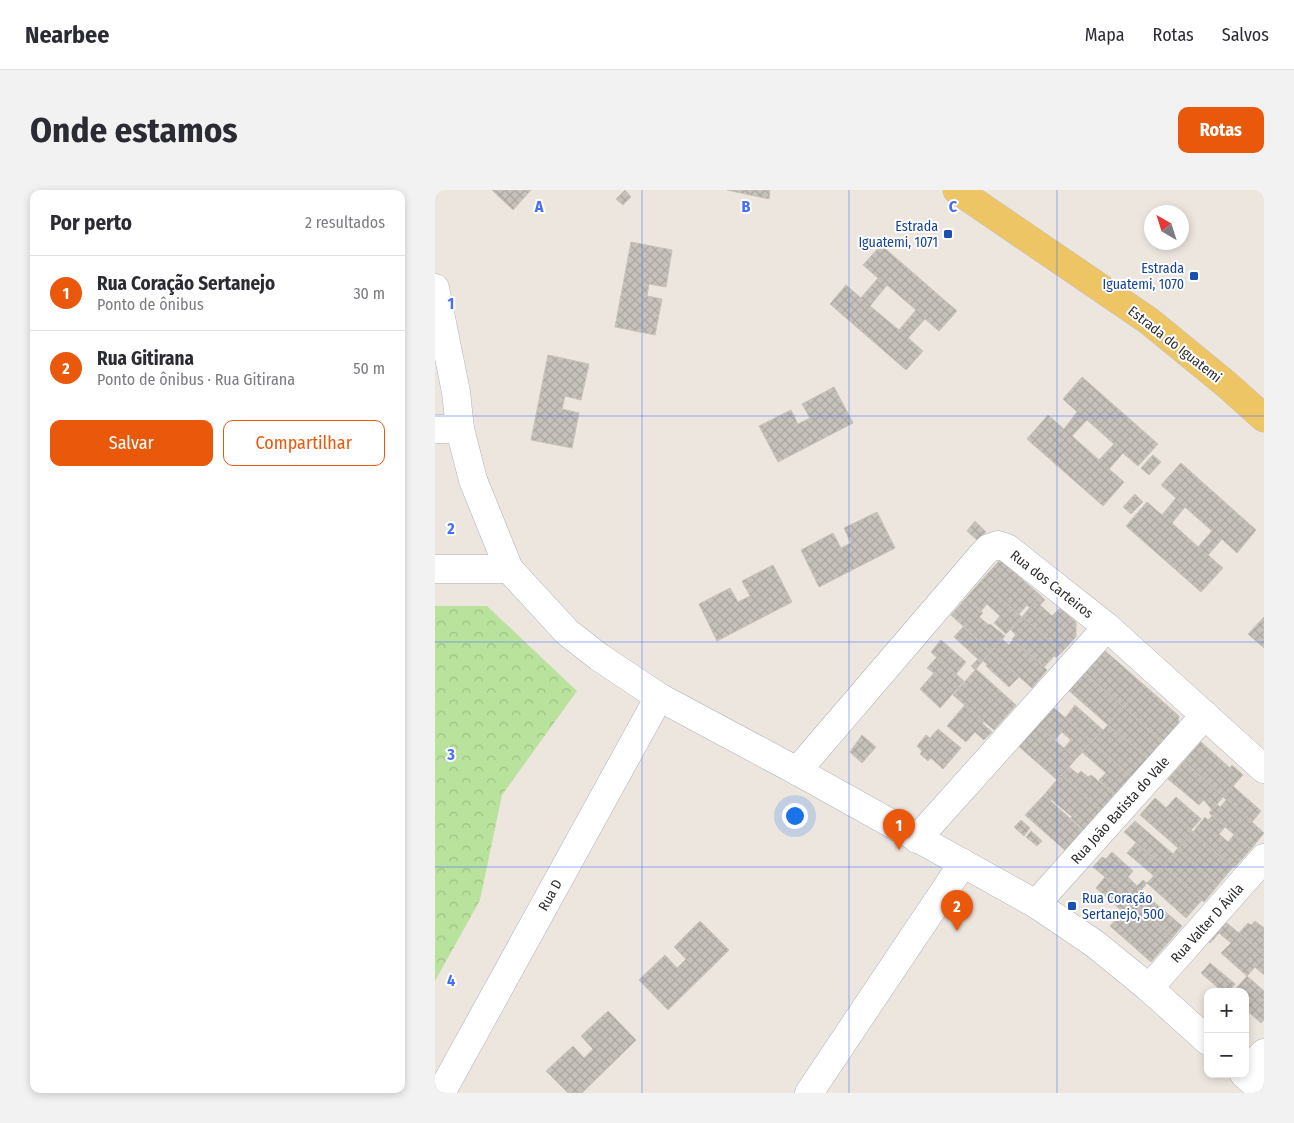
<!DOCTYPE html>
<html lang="pt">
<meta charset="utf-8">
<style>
body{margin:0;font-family:"Fira Sans Condensed",sans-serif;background:#f2f2f3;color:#2b2b33}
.controls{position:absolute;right:15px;bottom:15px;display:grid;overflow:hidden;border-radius:10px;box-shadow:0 2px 8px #0003}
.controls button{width:45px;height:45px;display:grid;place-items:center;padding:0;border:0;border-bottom:1px solid #e1e1e2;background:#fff;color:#2b2b33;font:25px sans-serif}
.compass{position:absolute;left:709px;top:15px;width:45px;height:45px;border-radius:50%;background:#fff;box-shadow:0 2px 8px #0003;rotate:321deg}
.you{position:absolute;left:359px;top:625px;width:18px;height:18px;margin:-12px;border:4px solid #fff;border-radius:50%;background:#1a73e8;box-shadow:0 0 0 8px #1a73e833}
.badge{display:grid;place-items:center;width:32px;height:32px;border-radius:50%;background:#ea580c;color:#fff;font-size:16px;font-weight:700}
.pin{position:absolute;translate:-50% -41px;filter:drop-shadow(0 1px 2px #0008)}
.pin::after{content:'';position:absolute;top:26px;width:18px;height:15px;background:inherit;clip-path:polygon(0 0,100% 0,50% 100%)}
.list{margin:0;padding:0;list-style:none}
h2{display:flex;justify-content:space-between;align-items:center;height:65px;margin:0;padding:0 20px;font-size:21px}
h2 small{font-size:16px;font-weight:400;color:#7c7c81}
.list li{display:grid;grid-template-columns:32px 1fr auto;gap:15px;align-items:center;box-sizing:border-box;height:75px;padding:0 20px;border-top:1px solid #e1e1e2}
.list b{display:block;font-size:19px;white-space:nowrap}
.list p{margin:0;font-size:16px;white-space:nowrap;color:#7c7c81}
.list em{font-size:16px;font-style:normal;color:#7c7c81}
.actions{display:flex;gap:10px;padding:15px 20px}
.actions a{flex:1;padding:11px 0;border:1px solid #ea580c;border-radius:10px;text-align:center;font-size:18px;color:#ea580c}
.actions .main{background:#ea580c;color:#fff}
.map{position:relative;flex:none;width:829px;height:903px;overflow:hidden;border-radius:10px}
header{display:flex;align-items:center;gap:30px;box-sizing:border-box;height:70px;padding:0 25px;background:#fff;border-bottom:1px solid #e1e1e2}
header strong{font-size:24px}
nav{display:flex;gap:28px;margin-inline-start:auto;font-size:18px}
.intro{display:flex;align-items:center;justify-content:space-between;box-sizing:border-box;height:120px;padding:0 30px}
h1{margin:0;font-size:35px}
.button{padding:12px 22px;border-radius:10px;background:#ea580c;color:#fff;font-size:18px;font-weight:700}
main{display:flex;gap:30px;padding:0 30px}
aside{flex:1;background:#fff;border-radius:10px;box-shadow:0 2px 8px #0003}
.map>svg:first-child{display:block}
</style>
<header>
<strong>Nearbee</strong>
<nav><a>Mapa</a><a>Rotas</a><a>Salvos</a></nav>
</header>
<div class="intro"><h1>Onde estamos</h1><a class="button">Rotas</a></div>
<main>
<aside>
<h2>Por perto<small>2 resultados</small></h2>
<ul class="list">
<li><span class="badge">1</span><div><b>Rua Coração Sertanejo</b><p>Ponto de ônibus</p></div><em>30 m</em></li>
<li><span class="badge">2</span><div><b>Rua Gitirana</b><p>Ponto de ônibus · Rua Gitirana</p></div><em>50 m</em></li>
</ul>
<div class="actions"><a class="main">Salvar</a><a>Compartilhar</a></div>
</aside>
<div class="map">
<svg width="829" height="903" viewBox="0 0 829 903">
<defs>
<pattern id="forest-crowns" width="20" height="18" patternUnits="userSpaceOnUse" patternTransform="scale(1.25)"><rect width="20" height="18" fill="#b9e29d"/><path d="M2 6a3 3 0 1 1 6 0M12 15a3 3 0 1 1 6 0" fill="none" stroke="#9fc287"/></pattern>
<pattern id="building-cross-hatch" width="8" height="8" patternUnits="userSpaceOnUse" patternTransform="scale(1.25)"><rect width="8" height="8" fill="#c6c1ba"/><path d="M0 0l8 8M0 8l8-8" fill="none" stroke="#aaa6a0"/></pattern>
</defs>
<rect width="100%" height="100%" fill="#ede6df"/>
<path fill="url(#forest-crowns)" d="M0,416H52L142,501L67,605L45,710L0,791Z"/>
<g fill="url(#building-cross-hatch)" stroke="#c9c2b8" fill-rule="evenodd">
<path d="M57,0H96L78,20Z"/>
<path d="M190,0L196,7L188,15L181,9Z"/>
<path d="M292,0H335L334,9Z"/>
<path d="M196,52L237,60L231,97L214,94L212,106L227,109L220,145L180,137Z"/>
<path d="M446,55L522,121L504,141L490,129L473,148L488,161L471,180L395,114L411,95L426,108L443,88L428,75ZM452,95L481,120L464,140L435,116Z"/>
<path d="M113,165L154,174L146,210L130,206L127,219L144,223L137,258L96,250Z"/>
<path d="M647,187L723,254L703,276L688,263L674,279L689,292L668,316L592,249L613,225L629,239L642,222L628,209ZM652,230L679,254L664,270L637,246Z"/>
<path d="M399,197L418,233L343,272L324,236L356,220L363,234L375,228L367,214Z"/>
<path d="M718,265L726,272L714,285L706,278Z"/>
<path d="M746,273L821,340L802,363L787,349L773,365L788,378L766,402L691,336L712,312L727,325L741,308L726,295ZM750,317L777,341L763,357L737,333Z"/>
<path d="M700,304L708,312L696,324L688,317Z"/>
<path d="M442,322L460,358L384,397L366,360L398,343L406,358L416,353L409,338Z"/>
<path d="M540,331L551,342L543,351L532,341Z"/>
<path d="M565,370L605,405L595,418L592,415L584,424L546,391Z"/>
<path d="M338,375L357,412L282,451L264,414L295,398L303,412L315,406L307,391Z"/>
<path d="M546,391L587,427L571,444L559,433L565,426L552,414L546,421L531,408Z"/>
<path d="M605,405L610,410L605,415L617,426L625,418L641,432V447L627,462L587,427Z"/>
<path d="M531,408L548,423L544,427L554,435L555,434L570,446L556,462L516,425Z"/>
<path d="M587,427L627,462L622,467L619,466L609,477L577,449L581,445L576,440Z"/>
<path d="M829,427V458L813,444Z"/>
<path d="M528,437L556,462L540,480L536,476L543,469L519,447Z"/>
<path d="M567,449L574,455L578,450L612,480L597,498L556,462Z"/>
<path d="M506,450L531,472L521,484L496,462Z"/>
<path d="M668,459L709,495L688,517L648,481Z"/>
<path d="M556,462L584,487L574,497L551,476L552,474L548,471Z"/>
<path d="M502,467L529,491L505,518L485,499L499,483L492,478Z"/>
<path d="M541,479L581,515L559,540L518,505Z"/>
<path d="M648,481L688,517L673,535L632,499Z"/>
<path d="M709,495L744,526L743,535L728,552L688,517Z"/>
<path d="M530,515L549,532L547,533L557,542L549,550L540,542L531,552L512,536Z"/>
<path d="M640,515L668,540L657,552L630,528Z"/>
<path d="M617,516L657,552L641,569L629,558L636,550L627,542L620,550L601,534Z"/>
<path d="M688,517L728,552L713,569L673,535Z"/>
<path d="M601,533L641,569L622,590L581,554Z"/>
<path d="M673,535L713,569L697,587L657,552Z"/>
<path d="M503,539L526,558L508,579L496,568L493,571L485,564L487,561L482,556L491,545L495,548Z"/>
<path d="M427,545L441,557L427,573L415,562Z"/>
<path d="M657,552L697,587L681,605L664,590L671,583L647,562Z"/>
<path d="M766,552L795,578L797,575L808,585L788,607L749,571Z"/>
<path d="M749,571L788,607L777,620L769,610L764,615L733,589Z"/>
<path d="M634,577L643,584L646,581L653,587L656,585L682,606L667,622L626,585Z"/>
<path d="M626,585L666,621L649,640L636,628L637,627L616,609L615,611L609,605Z"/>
<path d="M798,596L826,621L817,632L788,607Z"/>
<path d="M609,605L650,642L632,662L590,625Z"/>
<path d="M741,607L766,629L756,640L731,618Z"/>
<path d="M720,608L758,642L743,658L705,625Z"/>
<path d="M792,609L829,643L816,659L774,623L782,614L785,617Z"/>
<path d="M777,626L790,637L784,644L793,652L799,645L816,659L799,678L758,642L770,627L773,630Z"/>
<path d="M586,630L595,638L589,646L579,637Z"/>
<path d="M700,631L738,664L728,676L689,642Z"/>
<path d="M596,641L607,651L602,656L591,647Z"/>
<path d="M758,642L798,677L783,695L742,659Z"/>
<path d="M701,653L728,676L719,686L692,663Z"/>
<path d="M742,659L783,695L769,712L728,676Z"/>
<path d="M677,662L698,681L693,687L702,696L708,690L712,693L698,710L658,677L667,667L671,669Z"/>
<path d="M728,676L767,710L751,728L712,693Z"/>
<path d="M670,687L698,710L688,722L661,698Z"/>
<path d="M706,701L747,736L738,747L697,711Z"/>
<path d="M697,711L738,747L716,772L675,736L688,721L691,724L697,717L694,715Z"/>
<path d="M787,729L829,764V767L812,786L786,763L796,753L784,743L775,753L770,749Z"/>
<path d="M265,731L294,760L233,820L204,790L230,765L242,778L251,769L239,757Z"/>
<path d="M820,731L829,738V764L804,743L813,733L816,735Z"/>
<path d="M829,767V785L820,777Z"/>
<path d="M775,773L800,794L793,802H788L766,783Z"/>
<path d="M812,786L829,801V830L826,833L810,819V802H798Z"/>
<path d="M173,821L201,850L147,903H133L111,881L138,856L149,868L158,859L146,846Z"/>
</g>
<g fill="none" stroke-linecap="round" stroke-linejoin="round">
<defs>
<g id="minor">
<path d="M0,98L21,202L25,239L38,290L74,379L132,442L164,467L224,507L362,581L601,714L660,754L714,798L773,851"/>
<path d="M0,239H25"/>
<path d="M0,379H74"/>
<path d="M362,581L548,364L554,358L563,355L572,358L672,437L829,579"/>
<path d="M482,649L672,437"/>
<path d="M601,714L770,525"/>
<path d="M714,798L829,668"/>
<path d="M810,883L829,863"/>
<path d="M809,884L829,902"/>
<path d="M6,903L224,507"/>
<path d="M374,903L528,673"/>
</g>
<path id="major" d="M522,0L714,131L791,194L829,228"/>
</defs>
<use href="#minor" stroke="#afb2bc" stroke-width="29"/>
<use href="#major" stroke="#c4c4c4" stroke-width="29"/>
<use href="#minor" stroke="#fff" stroke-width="28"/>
<use href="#major" stroke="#edc564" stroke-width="28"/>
</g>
<path fill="none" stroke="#4470f5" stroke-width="1" stroke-opacity="0.55" d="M207,0V903M414,0V903M622,0V903M0,226H829M0,452H829M0,677H829"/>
<g fill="#1a4fb4" stroke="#fff" stroke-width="2">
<rect x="508" y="39" width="10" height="10" rx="2.5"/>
<rect x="754" y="81" width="10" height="10" rx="2.5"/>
<rect x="632" y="711" width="10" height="10" rx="2.5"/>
</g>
<g text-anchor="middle" stroke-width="4" stroke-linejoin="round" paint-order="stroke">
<g font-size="14" fill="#164399" stroke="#fff" text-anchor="end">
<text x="503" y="41">Estrada<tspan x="503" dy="16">Iguatemi, 1071</tspan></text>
<text x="749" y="83">Estrada<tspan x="749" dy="16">Iguatemi, 1070</tspan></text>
<text x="647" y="713" text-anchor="start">Rua Coração<tspan x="647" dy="16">Sertanejo, 500</tspan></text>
</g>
<g font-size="14" fill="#2c2c2c" stroke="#fff">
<text transform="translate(740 154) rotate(38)" y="5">Estrada do Iguatemi</text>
<text transform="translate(617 394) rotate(38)" y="5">Rua dos Carteiros</text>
<text transform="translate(685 620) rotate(-48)" y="5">Rua João Batista do Vale</text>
<text transform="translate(115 705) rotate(-61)" y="5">Rua D</text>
<text transform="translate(772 733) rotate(-48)" y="5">Rua Valter D Ávila</text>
</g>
</g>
<g font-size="16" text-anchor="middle" font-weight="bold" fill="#4470f5" stroke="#fff" stroke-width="4" stroke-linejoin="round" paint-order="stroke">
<text x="104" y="22">A</text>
<text x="311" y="22">B</text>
<text x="518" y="22">C</text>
<text x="16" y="119">1</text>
<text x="16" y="344">2</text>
<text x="16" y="570">3</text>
<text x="16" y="796">4</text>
</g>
</svg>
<div class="controls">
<button>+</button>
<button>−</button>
</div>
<svg class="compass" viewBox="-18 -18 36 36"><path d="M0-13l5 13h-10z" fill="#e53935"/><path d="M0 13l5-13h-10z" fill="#7c7c81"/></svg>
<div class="you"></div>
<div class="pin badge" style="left:464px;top:660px">1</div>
<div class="pin badge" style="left:522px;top:741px">2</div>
</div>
</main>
